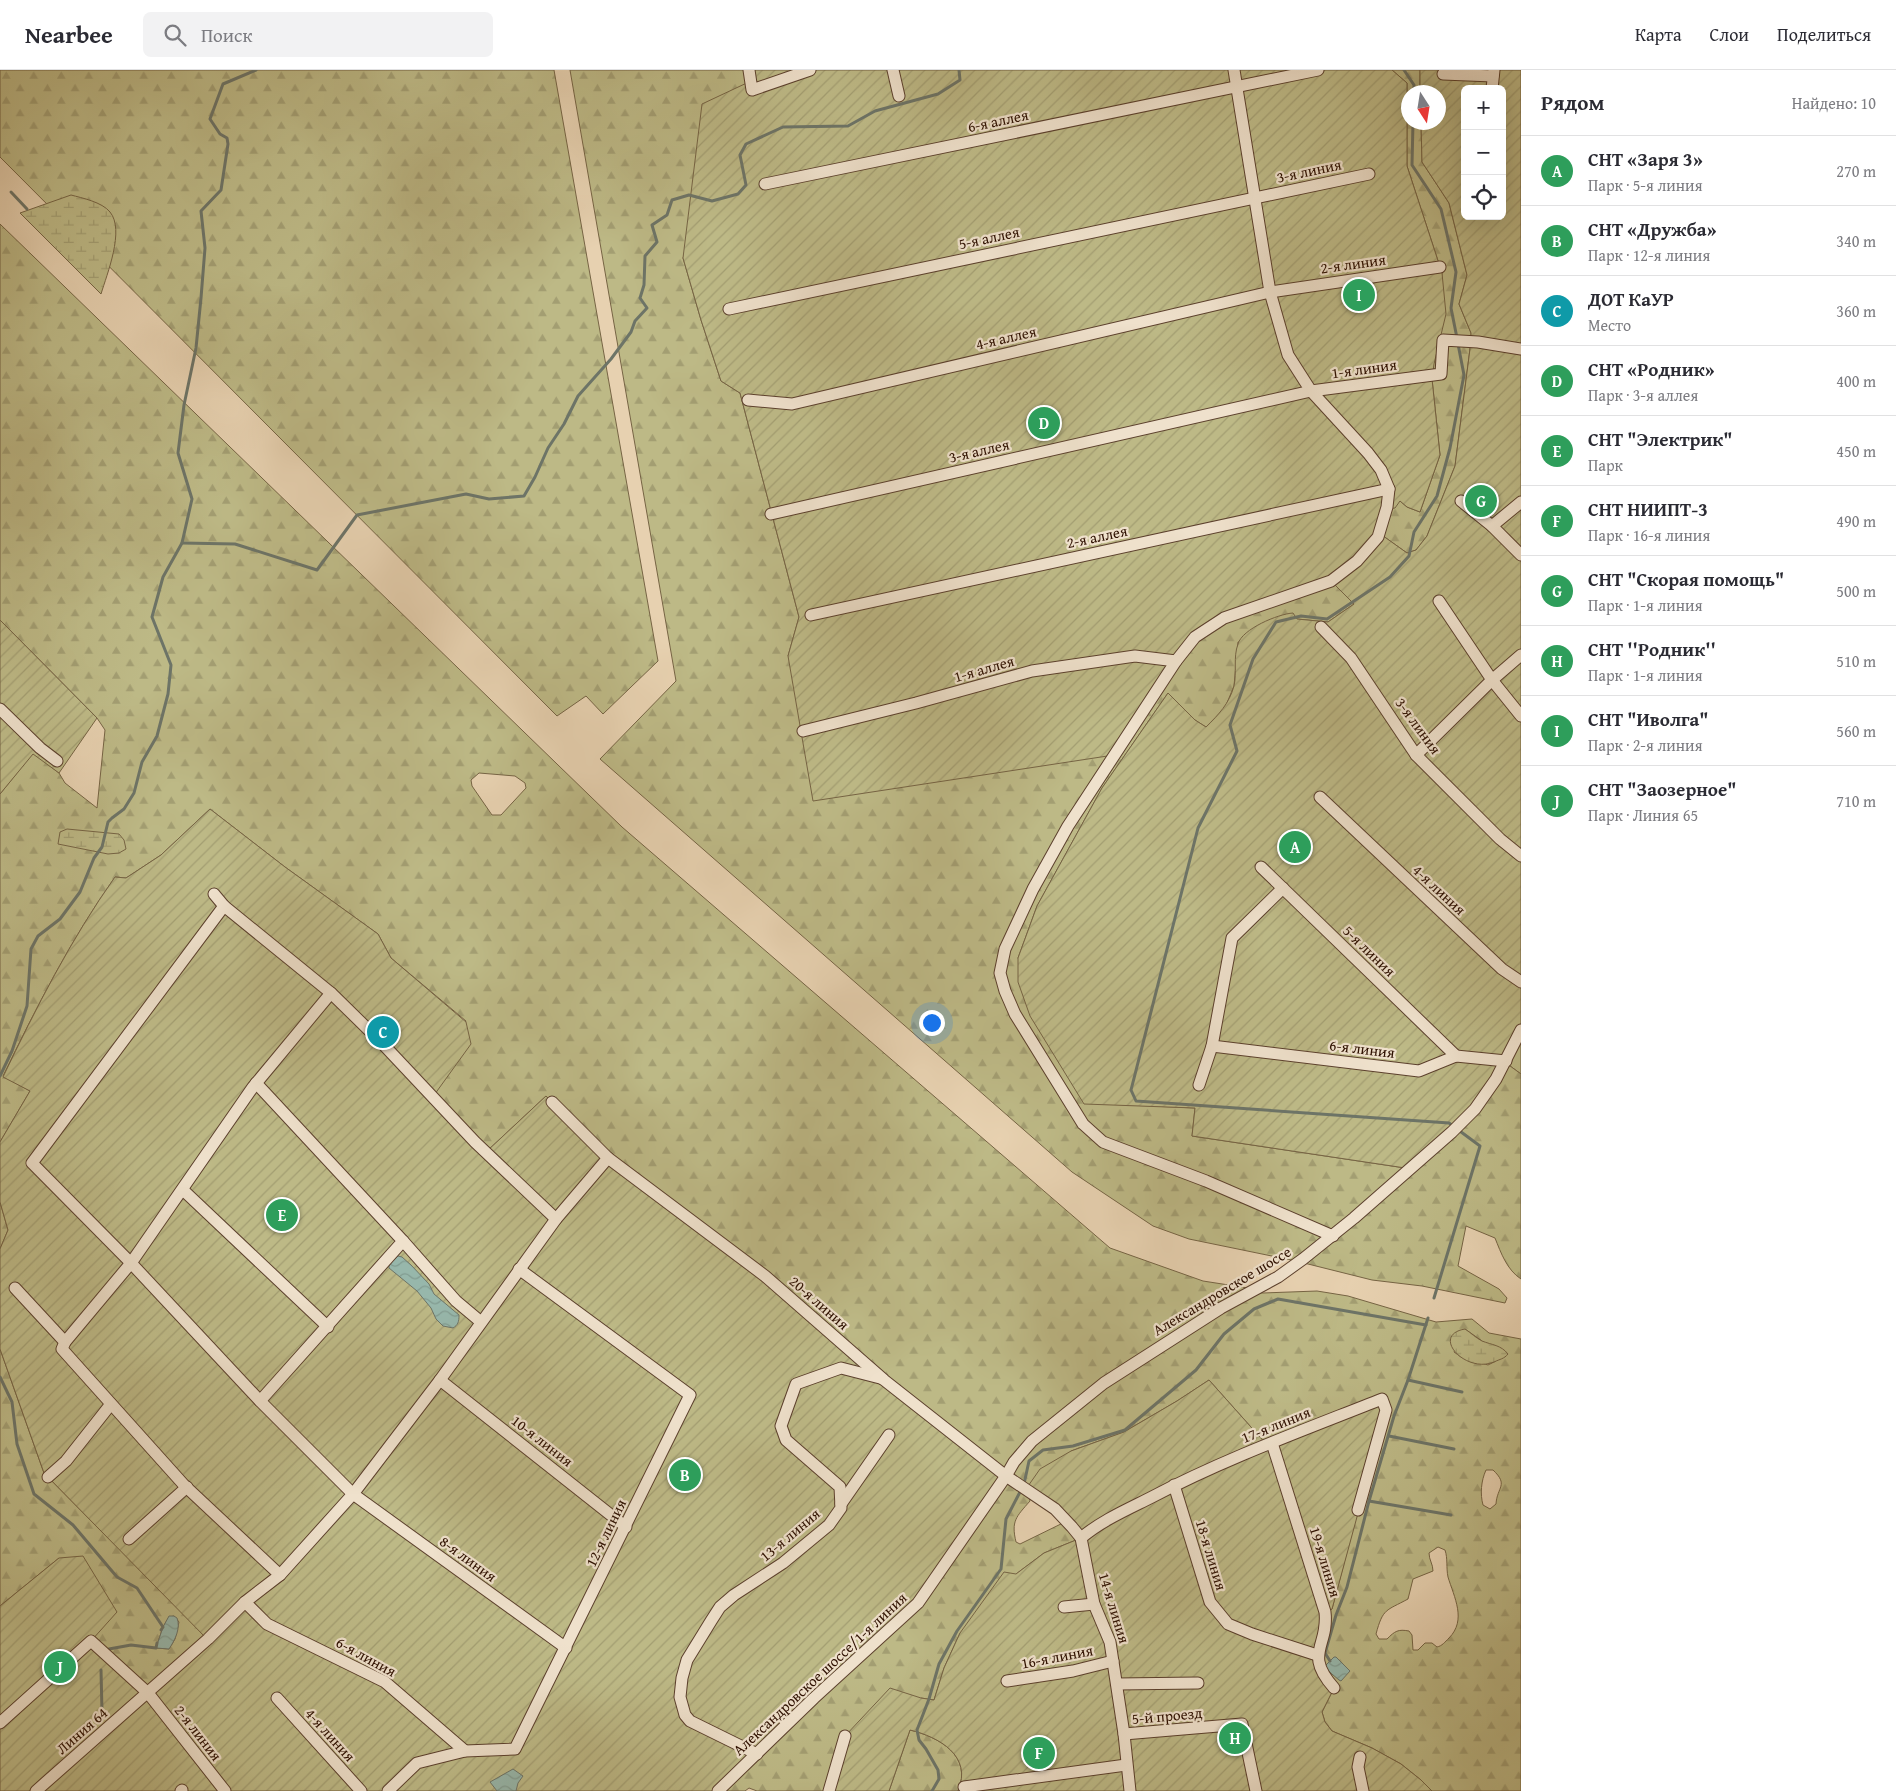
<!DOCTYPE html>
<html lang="ru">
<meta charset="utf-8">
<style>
body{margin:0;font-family:"Gentium Book Plus",serif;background:#f2f2f3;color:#2b2b33}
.controls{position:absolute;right:15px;top:15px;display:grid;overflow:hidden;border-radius:8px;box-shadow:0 5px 20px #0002}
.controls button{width:45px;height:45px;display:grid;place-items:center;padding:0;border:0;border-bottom:1px solid #e1e1e2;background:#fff;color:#2b2b33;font:25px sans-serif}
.compass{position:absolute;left:1401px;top:15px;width:45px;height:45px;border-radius:50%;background:#fff;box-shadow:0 5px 20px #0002;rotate:168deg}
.you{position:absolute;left:931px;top:952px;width:18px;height:18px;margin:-12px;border:4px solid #fff;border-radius:50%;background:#1a73e8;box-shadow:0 0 0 8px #1a73e833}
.badge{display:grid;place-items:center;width:32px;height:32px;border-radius:50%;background:#8f2418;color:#fff;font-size:16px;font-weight:700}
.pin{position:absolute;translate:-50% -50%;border:2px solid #fff;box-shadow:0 1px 5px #0006}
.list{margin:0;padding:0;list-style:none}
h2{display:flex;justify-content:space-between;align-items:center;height:65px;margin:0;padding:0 20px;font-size:21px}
h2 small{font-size:16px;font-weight:400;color:#7c7c81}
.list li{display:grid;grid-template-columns:32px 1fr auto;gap:15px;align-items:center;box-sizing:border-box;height:70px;padding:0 20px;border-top:1px solid #e1e1e2}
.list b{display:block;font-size:19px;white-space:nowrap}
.list p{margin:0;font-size:16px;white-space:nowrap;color:#7c7c81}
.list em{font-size:16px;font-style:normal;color:#7c7c81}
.icon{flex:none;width:28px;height:28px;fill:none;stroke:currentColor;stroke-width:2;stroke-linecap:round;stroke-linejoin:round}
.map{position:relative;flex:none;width:1521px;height:1721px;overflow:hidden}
header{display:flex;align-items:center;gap:30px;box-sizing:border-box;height:70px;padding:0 25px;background:#fff;border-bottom:1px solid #e1e1e2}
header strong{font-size:24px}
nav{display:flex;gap:28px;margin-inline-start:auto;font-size:18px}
.search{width:350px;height:45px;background:#f2f2f3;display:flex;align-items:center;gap:12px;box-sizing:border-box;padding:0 18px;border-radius:8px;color:#7c7c81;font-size:19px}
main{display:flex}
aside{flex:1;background:#fff}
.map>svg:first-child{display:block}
</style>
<header>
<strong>Nearbee</strong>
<div class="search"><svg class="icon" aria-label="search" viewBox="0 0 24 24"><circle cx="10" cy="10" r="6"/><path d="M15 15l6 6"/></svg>Поиск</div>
<nav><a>Карта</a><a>Слои</a><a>Поделиться</a></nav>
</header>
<main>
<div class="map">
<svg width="1521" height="1721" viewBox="0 0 1521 1721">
<defs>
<pattern id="forest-firs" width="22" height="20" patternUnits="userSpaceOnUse" patternTransform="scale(1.25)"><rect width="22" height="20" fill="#bdb986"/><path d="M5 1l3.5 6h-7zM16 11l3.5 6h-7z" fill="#a39e72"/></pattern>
<pattern id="wetland-marsh" width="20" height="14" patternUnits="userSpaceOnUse" patternTransform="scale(1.25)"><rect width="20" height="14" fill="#bdb986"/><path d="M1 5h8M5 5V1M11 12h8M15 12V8" fill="none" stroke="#a39e72"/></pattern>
<pattern id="garden-furrows" width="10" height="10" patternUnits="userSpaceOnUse" patternTransform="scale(1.25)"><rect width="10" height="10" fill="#bdb986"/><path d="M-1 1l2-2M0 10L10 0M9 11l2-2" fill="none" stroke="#a39e72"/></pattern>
<pattern id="water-waves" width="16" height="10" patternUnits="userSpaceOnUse" patternTransform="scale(1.25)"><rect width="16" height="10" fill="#97b7ab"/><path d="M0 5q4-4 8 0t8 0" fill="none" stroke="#829c91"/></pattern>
</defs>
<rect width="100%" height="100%" fill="#e7d1b0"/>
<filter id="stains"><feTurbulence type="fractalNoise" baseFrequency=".004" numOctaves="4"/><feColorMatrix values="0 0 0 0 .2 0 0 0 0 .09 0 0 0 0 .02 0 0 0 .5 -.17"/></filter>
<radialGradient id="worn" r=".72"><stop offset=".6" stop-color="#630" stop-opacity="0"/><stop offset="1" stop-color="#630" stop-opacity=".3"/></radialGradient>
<path fill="#bdb986" stroke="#766444" d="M1521,970V1004L1506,993Z"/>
<g fill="url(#forest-firs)" stroke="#766444" fill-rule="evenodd">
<path d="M0,0H554L658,591L603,644L586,626L557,646L0,87Z"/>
<path d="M570,0H749L751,11L683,188L701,250L721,311L740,323L799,547L788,586L1195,567L1224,548L1331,511L1354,534L1328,552L1297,549L1238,572L1234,616L1224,640L1206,657L1195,650L1168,623L1102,718L1037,836L1018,888L1084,1033L1195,1038L1192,1066L1412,1099L1506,993L1521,1004V1209C1507,1200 1501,1183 1495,1168L1466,1156L1458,1196L1499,1219L1507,1228L1505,1233L1422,1216L1372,1210L1296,1191L1189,1169L1153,1156L1072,1102L600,689L676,611Z"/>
<path d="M1392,0H1420V22H1408V52L1421,53L1422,92L1449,133L1467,205L1459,234L1471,263V271L1455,396L1427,466L1416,480L1407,483L1379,463L1387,438L1400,431L1407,437L1420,442L1440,385L1432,309L1442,203L1407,96V13Z"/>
<path d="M0,154L622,757L1110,1178L1203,1211L1248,1218L1254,1222L1263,1223L1317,1221L1348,1226L1436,1252L1472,1249L1489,1263L1521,1269V1721H1432L1421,1710L1401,1694L1372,1678L1332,1661L1325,1652L1322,1642L1334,1618L1320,1598L1325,1544L1332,1539L1358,1440L1267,1375L1209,1310L1177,1331L1124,1362L1071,1381L1029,1426L1030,1431C1016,1447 1011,1451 1016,1472L1020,1474L1067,1451L1081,1468L1044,1483L1016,1504L960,1563L944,1598L934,1630L921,1628L829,1721H757L749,1718L745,1721H718L610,1089L546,1026L486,1082L432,1028L466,951L391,888L378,864L285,797L210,739L161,785L126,808L115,807C71,869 36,938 3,1006L30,1021L0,1072V724L33,683L59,703L65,713L97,738L105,660L97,648L0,550ZM479,703L515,706L525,713L526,718L501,745H492L472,716L471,710ZM1465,1259L1482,1271L1496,1291L1488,1295L1461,1287L1454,1282ZM1486,1400H1493C1509,1415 1497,1417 1496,1434L1490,1439L1483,1435C1480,1424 1481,1411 1486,1400ZM1438,1477L1445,1480C1448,1489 1446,1497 1448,1507C1454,1527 1467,1550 1449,1568C1445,1572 1442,1576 1437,1577L1432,1573H1425L1418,1580H1413L1412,1565L1409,1561C1398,1559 1395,1561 1387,1569H1379L1376,1564C1383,1538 1386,1541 1408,1529L1413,1509L1433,1501C1433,1494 1429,1490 1429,1483Z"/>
<path d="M0,1132L8,1160L0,1179Z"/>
<path d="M0,1279L44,1403L208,1569L148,1623L91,1571L59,1488L0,1536ZM174,1546L179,1552L175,1569L169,1579L156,1578L163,1557L169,1547Z"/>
<path d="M910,1660C939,1667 973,1686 958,1721H889Z"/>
</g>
<g fill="url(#wetland-marsh)" stroke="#766444">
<path d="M71,125C82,128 102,132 110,142C125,160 107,204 101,224L20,143Z"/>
<path d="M67,759L119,764L124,770L126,779L119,783L108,784L58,774L60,762Z"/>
<path d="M1465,1259C1471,1263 1476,1268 1482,1271C1492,1275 1501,1275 1508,1284C1504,1289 1500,1289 1494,1292C1465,1304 1430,1265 1465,1259Z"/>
</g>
<g fill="url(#garden-furrows)" stroke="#766444" fill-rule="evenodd">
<path d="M749,0H1392L1407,13V96L1442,203L1446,244L1434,294L1432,309L1440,385L1420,442L1407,437L1400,431L1395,438L1387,439L1379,463L1407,483L1416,480L1427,466L1455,396L1471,271V263L1459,234L1467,205L1449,133L1422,92L1421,53L1438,52V22H1420V0H1521V960L1496,1009L1412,1099L1192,1066L1195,1038L1084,1034L1030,946L1018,912V888L1037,836L1102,718L1168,623L1195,650L1206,657C1219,644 1229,634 1234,616C1237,603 1233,587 1238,574C1242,559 1278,544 1293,543L1297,549L1328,552L1354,534L1331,511L1224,548L1195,567L1114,685L813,731L788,586L799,547L740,323L721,311L701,250L683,188L702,34L751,11ZM1465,19H1502V146H1465Z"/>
<path d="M0,550L97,648L59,703L33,684L0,724Z"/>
<path d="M210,739L285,797L378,864L391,888L466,952L471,974L432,1028L486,1082L546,1026L610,1089L765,1206L1007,1407L914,1537L718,1721H0V1536L59,1488L83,1486L117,1542L91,1571L148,1623L207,1569L44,1403L0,1279V1179L8,1160L0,1132V1072L30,1021L3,1007C36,938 71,869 115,807L126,808L161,785Z"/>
<path d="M1209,1310L1267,1375L1382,1329L1386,1340L1332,1539L1325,1544L1317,1585L1334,1618L1322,1642L1325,1652L1332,1661L1372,1678L1401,1694L1421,1710L1432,1721H958C973,1686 939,1667 910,1660L889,1721H829L845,1666L890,1618L921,1628L934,1630L944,1598L960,1563L1004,1502L1016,1504L1044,1483L1081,1468L1026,1419L1040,1399L1071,1381L1124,1362L1177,1331Z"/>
</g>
<g fill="url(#water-waves)" stroke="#6d7467">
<path d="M398,1186L402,1187L411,1195L429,1214L434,1224L459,1245C459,1252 458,1255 453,1258L443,1256L436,1249L431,1238L417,1221L389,1198V1195Z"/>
<path d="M174,1546L177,1548C181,1558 175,1570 169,1579L156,1578L163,1557L169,1546Z"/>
<path d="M1334,1587H1336L1350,1601L1341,1611L1339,1610L1326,1599L1325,1596Z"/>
<path d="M513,1699L523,1706L518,1713L516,1721H497L490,1712Z"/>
</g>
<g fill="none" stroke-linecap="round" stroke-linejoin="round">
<g stroke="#6d7467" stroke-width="3">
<path d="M1404,0L1414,15V22"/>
<path d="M1413,52L1412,95L1441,139L1456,202L1451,238L1457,268"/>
<path d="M11,122L27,139"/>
<path d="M182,473L235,474L317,500L357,445L466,424L489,429L524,426L535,407L548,378L564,354L578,326L611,289L631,262L635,251L647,238L640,228L644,215L645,186L657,172L652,155L667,145L672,130L689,125L712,131L738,124L746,115L740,85L746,74L783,57L848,56L875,41L938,24L960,10L959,0"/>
<path d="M0,1006L12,981L27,936L31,879L38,866L60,849L80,822L94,788L102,777L108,752L112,748L124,739L134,723L142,692L157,666L168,624L171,595L152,547L163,507L182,473L192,429L178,383L184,335L196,278L201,228L205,178L201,141L221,120L228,74L227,68L220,64L210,49L223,14L256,0"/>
<path d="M1434,1228L1480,1076L1449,1053L1136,1031L1131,1020L1198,758L1237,681L1230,655L1253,589L1276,552L1301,546L1327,549L1390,507L1409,486L1414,462L1437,426L1450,378L1464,305L1458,274"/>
<path d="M0,1307L12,1332L17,1374L34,1424L73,1455L117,1507L137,1518L163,1557L161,1560"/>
<path d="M1408,1310L1462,1322"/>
<path d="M1389,1366L1454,1379"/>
<path d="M1024,1414L1029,1391L1043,1380L1073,1376L1125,1360L1196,1300L1224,1264L1254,1239L1278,1229L1426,1255"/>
<path d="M1369,1431L1451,1445"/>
<path d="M109,1579L131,1575L156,1578L157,1573"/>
<path d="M1330,1591L1325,1583L1336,1545L1347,1517L1369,1431L1394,1346L1408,1310L1428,1248"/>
<path d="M101,1600L102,1642"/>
<path d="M932,1721L939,1709L938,1700L926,1679L919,1670L917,1660L929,1629L939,1594L957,1561L1001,1499L1006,1449L1021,1420"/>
</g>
<defs>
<g id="minor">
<path d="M749,0L752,20L810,0"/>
<path d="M893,0L899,26"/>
<path d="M1234,0L1270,222L1288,285L1311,321L1368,383L1381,400L1389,419L1387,437L1378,467L1357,491L1331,511L1224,548L1195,567L1176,591L1068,756L1033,819L1005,879L1000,903L1005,921L1015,944L1083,1054L1103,1072L1206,1111L1333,1166"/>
<path d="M1443,4L1493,6"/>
<path d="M1492,19L1494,0"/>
<path d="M765,114L1318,0"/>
<path d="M729,239L1369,104"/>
<path d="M748,330L792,334L1270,222L1440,197"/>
<path d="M1461,431L1492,456L1521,485"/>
<path d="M771,444L1311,321L1441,304L1443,270L1478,272L1521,279"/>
<path d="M1492,456L1521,432"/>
<path d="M1439,531L1492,610L1521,646"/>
<path d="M811,545L1389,419"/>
<path d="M1321,557L1351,588L1416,685L1500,769L1521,786"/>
<path d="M0,639L40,678L57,691"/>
<path d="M803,661L916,633L1032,601L1135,586L1176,591"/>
<path d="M1416,685L1492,610L1521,585"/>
<path d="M1320,727L1502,899L1521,912"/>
<path d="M1261,797L1456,986"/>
<path d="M214,824L224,836L331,923L380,971L475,1072L556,1149"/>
<path d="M224,836L32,1093L131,1193L260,1331L353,1424L566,1578"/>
<path d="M1212,976L1419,1001L1456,986L1506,991"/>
<path d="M256,1013L403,1171L260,1331"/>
<path d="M1199,1015L1212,976L1232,868L1283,818"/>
<path d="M552,1032L608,1088L765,1206L884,1310L1006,1406L1055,1439L1072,1457L1081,1468L1094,1534L1110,1572L1124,1664L1130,1721"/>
<path d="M183,1120L328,1257"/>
<path d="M403,1171L456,1231L481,1252"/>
<path d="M15,1218L65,1272"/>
<path d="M440,1310L626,1457"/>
<path d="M1272,1373L1325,1542C1329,1577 1303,1583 1334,1618"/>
<path d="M48,1407L66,1391L111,1334"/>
<path d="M1174,1415L1210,1532L1228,1554L1252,1564L1317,1585"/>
<path d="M841,1434L889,1365"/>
<path d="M1081,1468C1101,1451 1126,1440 1150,1428C1224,1389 1304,1360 1382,1329L1386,1340L1358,1440"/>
<path d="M129,1469L187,1417"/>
<path d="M280,1505L184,1415L62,1279L65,1272L131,1193L253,1017L331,923"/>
<path d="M245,1532L267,1554L385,1612L465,1681"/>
<path d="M1064,1537L1094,1534"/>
<path d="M1007,1611L1073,1601L1113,1591"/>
<path d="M1117,1614L1198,1613"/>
<path d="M277,1628L361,1721"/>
<path d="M0,1653L91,1571L148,1623L225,1721"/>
<path d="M1124,1664L1242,1654L1256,1721"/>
<path d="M757,1684L690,1651L685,1645L680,1627L682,1608L687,1590L711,1551L720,1537L734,1525L783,1493L829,1455L841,1438L840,1417L786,1370L781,1356L796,1314L841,1298L880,1308"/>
<path d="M1360,1687L1358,1697L1363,1721"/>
<path d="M964,1717L1126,1695"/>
<path d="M36,1721L208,1569L245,1532L280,1505L353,1424L440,1310L556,1149L608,1088"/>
<path d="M181,1721L182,1720"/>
<path d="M388,1721L417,1693L465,1681L515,1679L690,1325L519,1199"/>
<path d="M718,1721L814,1628L918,1533L1006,1406L1014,1392L1032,1371L1104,1313L1221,1238L1278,1207L1303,1189L1354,1148L1452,1062L1475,1039L1496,1009L1521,960"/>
<path d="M829,1721L845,1666"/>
</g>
</defs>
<use href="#minor" stroke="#5c402d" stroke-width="13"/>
<use href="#minor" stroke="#efe1cc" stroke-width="11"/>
</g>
<g text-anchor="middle" stroke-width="4.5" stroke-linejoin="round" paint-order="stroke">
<g font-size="15" fill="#2e1001" stroke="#efe1cc">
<text transform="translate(998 51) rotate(-12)" y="5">6-я аллея</text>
<text transform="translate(1309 101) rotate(-12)" y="5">3-я линия</text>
<text transform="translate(989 168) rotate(-12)" y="5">5-я аллея</text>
<text transform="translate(1353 194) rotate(-8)" y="5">2-я линия</text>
<text transform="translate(1006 268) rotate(-13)" y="5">4-я аллея</text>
<text transform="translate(1364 299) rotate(-8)" y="5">1-я линия</text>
<text transform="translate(979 381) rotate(-13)" y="5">3-я аллея</text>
<text transform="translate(1097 467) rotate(-12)" y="5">2-я аллея</text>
<text transform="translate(984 599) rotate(-16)" y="5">1-я аллея</text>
<text transform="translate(1418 656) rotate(54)" y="5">3-я линия</text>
<text transform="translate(1439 820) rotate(43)" y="5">4-я линия</text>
<text transform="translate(1369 881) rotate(44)" y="5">5-я линия</text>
<text transform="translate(1362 979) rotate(7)" y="5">6-я линия</text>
<text transform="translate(1222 1221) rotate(-31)" y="5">Александровское шоссе</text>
<text transform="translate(819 1233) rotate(41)" y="5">20-я линия</text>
<text transform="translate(1276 1355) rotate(-22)" y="5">17-я линия</text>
<text transform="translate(542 1371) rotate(38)" y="5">10-я линия</text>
<text transform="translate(606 1463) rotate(-64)" y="5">12-я линия</text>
<text transform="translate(790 1465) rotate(-40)" y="5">13-я линия</text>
<text transform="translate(1211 1485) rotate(73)" y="5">18-я линия</text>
<text transform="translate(468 1489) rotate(36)" y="5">8-я линия</text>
<text transform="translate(1325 1492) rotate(73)" y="5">19-я линия</text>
<text transform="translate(1114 1538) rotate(73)" y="5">14-я линия</text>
<text transform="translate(366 1587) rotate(29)" y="5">6-я линия</text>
<text transform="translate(1057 1587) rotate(-11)" y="5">16-я линия</text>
<text transform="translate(820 1604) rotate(-43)" y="5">Александровское шоссе/1-я линия</text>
<text transform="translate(1167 1646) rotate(-5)" y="5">5-й проезд</text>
<text transform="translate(82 1661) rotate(-41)" y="5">Линия 64</text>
<text transform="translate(198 1663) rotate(52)" y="5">2-я линия</text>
<text transform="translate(330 1665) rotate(48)" y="5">4-я линия</text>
</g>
</g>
<rect width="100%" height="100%" filter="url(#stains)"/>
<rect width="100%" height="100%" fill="url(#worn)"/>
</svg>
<div class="controls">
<button>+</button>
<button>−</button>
<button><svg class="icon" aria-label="locate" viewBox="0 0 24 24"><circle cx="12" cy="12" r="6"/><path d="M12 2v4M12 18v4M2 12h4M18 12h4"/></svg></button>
</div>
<svg class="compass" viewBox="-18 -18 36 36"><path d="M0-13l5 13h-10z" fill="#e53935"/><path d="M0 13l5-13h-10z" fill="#7c7c81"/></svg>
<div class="you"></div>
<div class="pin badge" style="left:1295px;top:777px;background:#2e9e5b">A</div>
<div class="pin badge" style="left:685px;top:1405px;background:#2e9e5b">B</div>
<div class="pin badge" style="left:383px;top:962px;background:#0f9aa8">C</div>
<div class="pin badge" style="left:1044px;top:353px;background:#2e9e5b">D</div>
<div class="pin badge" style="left:282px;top:1145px;background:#2e9e5b">E</div>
<div class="pin badge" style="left:1039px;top:1683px;background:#2e9e5b">F</div>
<div class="pin badge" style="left:1481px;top:431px;background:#2e9e5b">G</div>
<div class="pin badge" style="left:1235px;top:1668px;background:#2e9e5b">H</div>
<div class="pin badge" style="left:1359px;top:225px;background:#2e9e5b">I</div>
<div class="pin badge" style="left:60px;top:1597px;background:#2e9e5b">J</div>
</div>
<aside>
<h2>Рядом<small>Найдено: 10</small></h2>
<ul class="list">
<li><span class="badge" style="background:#2e9e5b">A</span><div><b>СНТ «Заря 3»</b><p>Парк · 5-я линия</p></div><em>270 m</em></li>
<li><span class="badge" style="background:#2e9e5b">B</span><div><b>СНТ «Дружба»</b><p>Парк · 12-я линия</p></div><em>340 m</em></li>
<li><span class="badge" style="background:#0f9aa8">C</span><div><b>ДОТ КаУР</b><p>Место</p></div><em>360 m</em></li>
<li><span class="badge" style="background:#2e9e5b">D</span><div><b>СНТ «Родник»</b><p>Парк · 3-я аллея</p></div><em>400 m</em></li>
<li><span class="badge" style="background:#2e9e5b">E</span><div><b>СНТ &quot;Электрик&quot;</b><p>Парк</p></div><em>450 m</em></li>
<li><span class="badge" style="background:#2e9e5b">F</span><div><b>СНТ НИИПТ-3</b><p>Парк · 16-я линия</p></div><em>490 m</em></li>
<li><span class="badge" style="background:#2e9e5b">G</span><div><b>СНТ &quot;Скорая помощь&quot;</b><p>Парк · 1-я линия</p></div><em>500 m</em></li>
<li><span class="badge" style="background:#2e9e5b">H</span><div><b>СНТ ''Родник''</b><p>Парк · 1-я линия</p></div><em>510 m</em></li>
<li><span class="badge" style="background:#2e9e5b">I</span><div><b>СНТ &quot;Иволга&quot;</b><p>Парк · 2-я линия</p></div><em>560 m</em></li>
<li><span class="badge" style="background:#2e9e5b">J</span><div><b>СНТ &quot;Заозерное&quot;</b><p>Парк · Линия 65</p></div><em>710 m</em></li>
</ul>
</aside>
</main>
